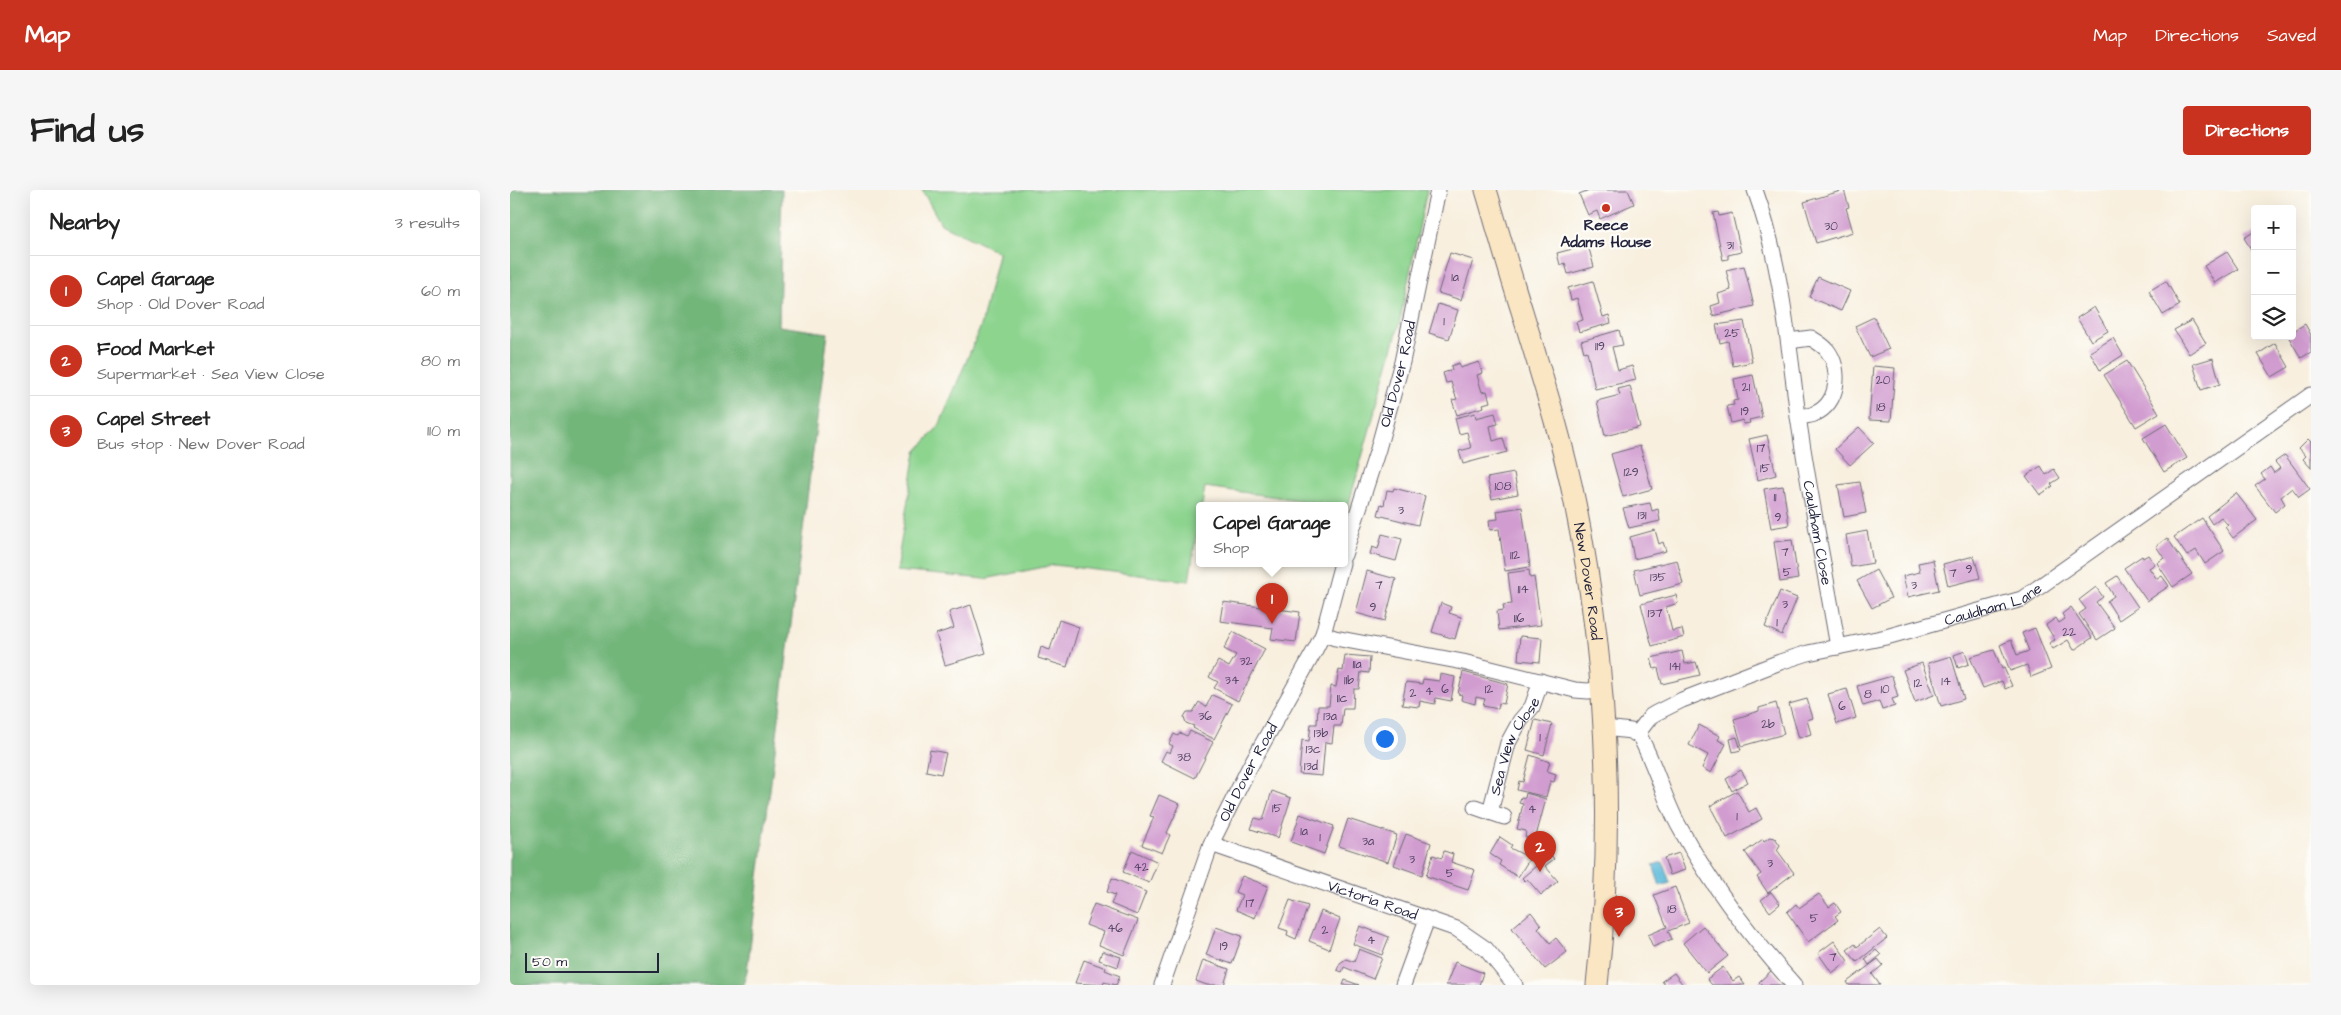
<!DOCTYPE html>
<meta charset="utf-8">
<style>
body{margin:0;font-family:"Architects Daughter",sans-serif;background:#f6f6f6;color:#222}
.controls{position:absolute;right:15px;top:15px;display:grid;overflow:hidden;border-radius:5px;box-shadow:0 5px 20px #0002}
.controls button{width:45px;height:45px;display:grid;place-items:center;padding:0;border:0;border-bottom:1px solid #e0e0e0;background:#fff;color:#222;font:25px sans-serif}
.scale{position:absolute;left:15px;bottom:12px;width:134px;box-sizing:border-box;padding-left:5px;border:2px solid #22223b;border-top:0;font-size:14px;line-height:18px;white-space:nowrap;color:#22223b;-webkit-text-stroke:4px #fdfcf7;paint-order:stroke}
.you{position:absolute;left:874px;top:548px;width:18px;height:18px;margin:-12px;border:4px solid #fff;border-radius:50%;background:#1a73e8;box-shadow:0 0 0 8px #1a73e833}
.badge{display:grid;place-items:center;width:32px;height:32px;border-radius:50%;background:#c8321e;color:#fff;font-size:16px;font-weight:700}
.pin{position:absolute;translate:-50% -41px;filter:drop-shadow(0 1px 2px #0008)}
.pin::after{content:'';position:absolute;top:26px;width:18px;height:15px;background:inherit;clip-path:polygon(0 0,100% 0,50% 100%)}
.popup{position:absolute;left:686px;top:312px;width:152px;height:65px;box-sizing:border-box;display:grid;place-content:center;border-radius:5px;background:#fff;filter:drop-shadow(0 1px 4px #0005);font-size:16px;white-space:nowrap;color:#767676}
.popup b{font-size:19px;color:#222}
.popup::after{content:'';position:absolute;left:50%;top:100%;margin-left:-10px;border:10px solid transparent;border-top-color:#fff}
.list{margin:0;padding:0;list-style:none}
h2{display:flex;justify-content:space-between;align-items:center;height:65px;margin:0;padding:0 20px;font-size:21px}
h2 small{font-size:16px;font-weight:400;color:#767676}
.list li{display:grid;grid-template-columns:32px 1fr auto;gap:15px;align-items:center;box-sizing:border-box;height:70px;padding:0 20px;border-top:1px solid #e0e0e0}
.list b{display:block;font-size:19px;white-space:nowrap}
.list p{margin:0;font-size:16px;white-space:nowrap;color:#767676}
.list em{font-size:16px;font-style:normal;color:#767676}
.icon{flex:none;width:28px;height:28px;fill:none;stroke:currentColor;stroke-width:2;stroke-linecap:round;stroke-linejoin:round}
.map{position:relative;flex:none;width:1801px;height:795px;overflow:hidden;border-radius:5px}
header{display:flex;align-items:center;gap:30px;box-sizing:border-box;height:70px;padding:0 25px;background:#c8321e;color:#fff}
header strong{font-size:24px}
nav{display:flex;gap:28px;margin-inline-start:auto;font-size:18px}
.intro{display:flex;align-items:center;justify-content:space-between;box-sizing:border-box;height:120px;padding:0 30px}
h1{margin:0;font-size:35px}
.button{padding:12px 22px;border-radius:5px;background:#c8321e;color:#fff;font-size:18px;font-weight:700}
main{display:flex;gap:30px;padding:0 30px}
aside{flex:1;background:#fff;border-radius:5px;box-shadow:0 5px 20px #0002}
.map>svg:first-child{display:block}
</style>
<header>
<strong>Map</strong>
<nav><a>Map</a><a>Directions</a><a>Saved</a></nav>
</header>
<div class="intro"><h1>Find us</h1><a class="button">Directions</a></div>
<main>
<aside>
<h2>Nearby<small>3 results</small></h2>
<ul class="list">
<li><span class="badge">1</span><div><b>Capel Garage</b><p>Shop · Old Dover Road</p></div><em>60 m</em></li>
<li><span class="badge">2</span><div><b>Food Market</b><p>Supermarket · Sea View Close</p></div><em>80 m</em></li>
<li><span class="badge">3</span><div><b>Capel Street</b><p>Bus stop · New Dover Road</p></div><em>110 m</em></li>
</ul>
</aside>
<div class="map">
<svg width="1801" height="795" viewBox="0 0 1801 795">
<rect width="100%" height="100%" fill="#fdfcf7"/>
<filter id="ink" filterUnits="userSpaceOnUse"><feTurbulence type="fractalNoise" baseFrequency=".02" numOctaves="2"/><feDisplacementMap in="SourceGraphic" scale="10" xChannelSelector="R" yChannelSelector="G"/><feConvolveMatrix kernelMatrix="1 2 1 2 8 2 1 2 1" color-interpolation-filters="sRGB"/></filter>
<filter id="wash" filterUnits="userSpaceOnUse"><feTurbulence type="fractalNoise" baseFrequency=".0096" numOctaves="4" result="noise"/><feDisplacementMap in="SourceGraphic" scale="20" xChannelSelector="R" yChannelSelector="G"/><feGaussianBlur stdDeviation="1.12" result="paint"/><feColorMatrix in="noise" values="0 0 0 0 0 0 0 0 0 0 0 0 0 0 0 0 0 1.4 0 .05"/><feComposite in="paint" operator="in"/></filter>
<g filter="url(#wash)">
<rect width="100%" height="100%" fill="#f8efde"/>
<path fill="#8dd48f" stroke="#587b65" d="M412,0H917L889,135L838,317L695,297L692,315H690L689,329L679,391L544,375L475,389L386,381L406,262L429,236L471,136L488,64V62L431,34Z"/>
<path fill="#72b67a" stroke="#4a6c5a" d="M0,0H272L269,136L318,143L237,781L233,795H0Z"/>
<path fill="#5cbada" stroke="#3f6e8a" d="M1153,672L1160,693L1150,696L1143,675Z"/>
<g id="blocks">
<g fill="#d19cd0">
<path d="M1079,0H1118L1124,14L1090,29L1087,21L1078,25L1069,4Z"/>
<path d="M1334,0L1339,17L1336,18L1343,42L1306,53L1294,12Z"/>
<path d="M1208,22L1209,26L1222,23L1231,62L1218,65V69L1213,70L1203,23Z"/>
<path d="M1745,41V65L1734,48Z"/>
<path d="M1078,55L1084,77L1058,84L1055,73L1050,75L1047,63Z"/>
<path d="M1717,62L1728,79L1705,93L1694,76Z"/>
<path d="M940,63L963,70L951,110L928,103Z"/>
<path d="M1234,76L1244,116L1203,126L1201,116L1210,113L1208,104L1221,100L1216,80Z"/>
<path d="M1308,87L1340,101L1331,121L1299,107Z"/>
<path d="M1083,91L1093,127L1099,125L1101,133L1069,142L1066,132L1073,130L1067,108L1061,110L1058,98Z"/>
<path d="M1656,91L1670,115L1653,125L1639,101Z"/>
<path d="M928,114L948,120L939,149L919,143Z"/>
<path d="M1584,117L1598,141L1581,151L1567,128Z"/>
<path d="M1364,127L1379,159L1360,167L1345,136Z"/>
<path d="M1682,130L1696,153L1679,164L1664,140Z"/>
<path d="M1234,131L1242,172L1223,176L1218,151L1210,153L1206,135Z"/>
<path d="M1795,134L1801,145V162L1791,168L1778,146H1782V142Z"/>
<path d="M1109,140L1113,155L1102,157L1108,180L1122,176L1126,190L1085,199L1077,161L1074,162L1071,151Z"/>
<path d="M1603,148L1613,165L1590,180L1580,162Z"/>
<path d="M1765,153L1779,177L1762,187L1748,164Z"/>
<path d="M1703,168L1710,194L1691,200L1683,174Z"/>
<path d="M1617,171L1649,223L1626,237L1594,185Z"/>
<path d="M969,172L973,183L967,185L972,202L977,201L980,212L973,214L974,217L947,225L942,210L947,209L944,202L941,192L936,193L933,183L942,180L941,176L949,173L950,178Z"/>
<path d="M1363,176L1385,178L1381,231L1359,230Z"/>
<path d="M1243,185L1252,227L1239,230L1240,233L1234,234L1233,230L1221,233L1217,216L1224,215L1223,211L1228,210L1224,189Z"/>
<path d="M1120,196L1130,237L1095,246L1087,211L1110,205L1108,199Z"/>
<path d="M965,223L966,228L985,223L988,234L980,236L983,251L993,248L997,262L953,274L949,261L961,258L957,242L949,244L945,228Z"/>
<path d="M1656,234L1677,268L1654,282L1633,248Z"/>
<path d="M1349,237L1364,253L1340,275L1325,259Z"/>
<path d="M1257,245L1266,285L1248,290L1239,249Z"/>
<path d="M1798,249L1801,252V278L1793,269L1796,266L1789,258Z"/>
<path d="M1130,256L1142,299L1113,307L1101,264Z"/>
<path d="M1775,265L1800,299L1789,307L1782,298L1771,307L1775,314L1765,322L1745,296L1755,289L1751,284L1760,277L1764,283L1770,278L1765,272Z"/>
<path d="M1531,276L1536,285L1544,279L1550,288L1541,294L1543,296L1530,305L1516,286Z"/>
<path d="M1004,283L1008,304L982,309L977,288Z"/>
<path d="M1350,292L1356,323L1334,327L1328,295Z"/>
<path d="M1273,296L1279,335L1261,338L1254,299Z"/>
<path d="M884,298L915,306L908,335L868,325L871,314L874,315L877,300L883,301Z"/>
<path d="M1726,303L1747,330L1723,348L1715,337L1718,335L1711,327L1702,334L1697,326Z"/>
<path d="M1140,313L1142,321L1148,319L1150,331L1119,338L1113,318Z"/>
<path d="M1012,317L1020,377L995,381L989,339L980,340L979,330L988,329L987,321Z"/>
<path d="M1692,328L1714,361L1695,374L1686,360L1677,366L1664,347Z"/>
<path d="M1145,340L1149,354L1153,352L1156,361L1124,369L1120,347Z"/>
<path d="M1357,341L1363,373L1341,377L1336,345Z"/>
<path d="M872,344L892,349L886,371L860,364L862,357L868,359Z"/>
<path d="M1657,348L1682,384L1663,397L1647,373L1654,368L1646,356Z"/>
<path d="M1282,350L1288,389L1270,392L1264,352Z"/>
<path d="M1638,365L1645,374L1639,378L1647,389L1652,386L1659,396L1637,411L1614,378L1632,366L1633,368Z"/>
<path d="M1464,366L1470,388L1438,396L1433,374Z"/>
<path d="M1167,370L1173,394L1130,405L1124,380Z"/>
<path d="M1423,370L1429,400L1398,407L1393,386L1410,382L1408,373Z"/>
<path d="M1019,380L1020,388L1024,387L1031,435L989,440L987,421L994,420L993,415L1002,414L998,383Z"/>
<path d="M1366,380L1381,408L1362,418L1347,391Z"/>
<path d="M857,381L886,389L875,431L846,423Z"/>
<path d="M1607,386L1628,417L1609,430L1597,411L1604,406L1596,393Z"/>
<path d="M1586,397L1593,407L1586,412L1605,438L1587,450L1569,424L1576,419L1569,410Z"/>
<path d="M1270,401L1287,408L1272,445L1255,437Z"/>
<path d="M1166,405L1168,413L1156,417L1162,441L1172,439L1174,447L1142,456L1131,414Z"/>
<path d="M713,412L790,422L786,452L761,449L763,438L710,431Z"/>
<path d="M931,413L941,417L939,423L951,427L945,449L922,442Z"/>
<path d="M461,415L476,463L435,475L426,444L444,438L439,422Z"/>
<path d="M1561,417L1582,448L1564,460L1558,450L1543,459L1539,453L1545,450L1536,435L1546,428L1549,433L1555,429L1552,424Z"/>
<path d="M549,430L569,437L557,477L528,468L531,457L540,460Z"/>
<path d="M1525,438L1541,479L1521,487L1517,475L1500,481L1490,455L1501,450L1507,465L1519,461L1512,443Z"/>
<path d="M723,442L755,459L728,511L704,498L708,492L699,487L708,471L719,477L726,465L714,459Z"/>
<path d="M1010,446L1032,448L1030,472L1008,470Z"/>
<path d="M1484,460L1492,479L1494,478L1502,496L1495,499L1492,491L1473,498L1460,467Z"/>
<path d="M1172,461L1175,474L1186,472L1190,485L1152,494L1148,478L1144,479L1141,468Z"/>
<path d="M1455,461L1459,474L1448,478L1444,465Z"/>
<path d="M835,465L860,467L859,483L851,482L849,499H844L843,518H833L831,536H824L822,553L815,552L812,586L789,584L792,550L799,551L801,534H807L808,516H819L821,496L826,497L829,480L833,481Z"/>
<path d="M1441,466L1454,509L1431,516L1418,473Z"/>
<path d="M1412,473L1424,505L1405,512L1393,480Z"/>
<path d="M953,482L998,494L994,514L989,513L988,519L973,516L975,509L966,507L965,514L951,510L952,505L948,504Z"/>
<path d="M930,484L945,487L941,511L926,508L925,514L910,511L909,517L892,515L896,492L912,494L913,489L929,491Z"/>
<path d="M1382,486L1388,507L1382,509L1385,516L1372,520L1369,511L1353,516L1347,496Z"/>
<path d="M1337,499L1346,528L1327,534L1318,504Z"/>
<path d="M702,505L722,514L704,549L683,538L684,536L676,533L674,527L677,522H683L689,512L696,517Z"/>
<path d="M1297,509L1303,528L1297,530L1301,544L1289,548L1279,514Z"/>
<path d="M1266,513L1274,544L1232,556L1224,529L1249,521V518Z"/>
<path d="M1025,530L1042,534L1034,565L1017,560Z"/>
<path d="M1189,535L1210,546L1208,550L1216,554L1201,583L1192,578L1198,565L1179,555Z"/>
<path d="M680,541L703,552L685,588L651,571L656,561L660,563L663,556L659,554L664,544L668,546L670,543L677,546Z"/>
<path d="M1227,547L1231,560L1223,562L1220,549Z"/>
<path d="M420,560L436,563L431,584L416,581Z"/>
<path d="M1020,565L1040,572L1037,581L1046,584L1044,592L1040,591L1036,607L1007,600L1009,591L1013,592Z"/>
<path d="M1231,580L1238,592L1222,601L1216,589Z"/>
<path d="M762,601L781,608L768,648L741,639L745,628L753,630Z"/>
<path d="M1227,601L1239,622L1246,618L1252,629L1217,648L1200,616Z"/>
<path d="M1016,603L1036,609L1025,650L1015,647L1016,641L1007,639L1013,614L1009,613L1011,607L1015,608Z"/>
<path d="M649,605L670,614L657,643L660,645L652,663L632,655L644,627L640,626Z"/>
<path d="M790,624L824,636L814,664L781,652Z"/>
<path d="M838,629L887,645L878,672L829,656Z"/>
<path d="M896,644L921,653L912,685L884,675Z"/>
<path d="M990,647L1002,655L1000,658L1020,668L1008,687L989,675L991,671L980,664Z"/>
<path d="M1260,647L1265,648L1270,655L1267,660L1284,683L1258,703L1247,687L1251,684L1235,662L1253,649L1254,651Z"/>
<path d="M622,660L648,672L639,693L613,682Z"/>
<path d="M934,661L943,664L941,672L965,680L958,700L916,686L923,665L932,668Z"/>
<path d="M1169,663L1175,680L1160,685L1154,668Z"/>
<path d="M1040,664L1044,669L1035,676L1048,691L1031,705L1017,689L1015,691L1012,688Z"/>
<path d="M732,686L758,696L745,728L726,720L732,705L725,702Z"/>
<path d="M602,688L636,702L627,725L601,714L605,705L597,702Z"/>
<path d="M1165,697L1179,733L1158,741L1162,749L1143,757L1138,745L1157,737L1144,705Z"/>
<path d="M1261,702L1270,714L1260,722L1251,710Z"/>
<path d="M1309,704L1319,717L1325,713L1331,722L1325,726L1328,730L1298,752L1277,722L1286,714L1289,718Z"/>
<path d="M780,710L798,716L786,749L777,745L778,741L769,738Z"/>
<path d="M584,714L628,730L614,765L589,755L594,742L576,735Z"/>
<path d="M811,721L830,729L819,759L799,751Z"/>
<path d="M1021,722L1031,735L1028,738L1040,753L1046,748L1057,762L1035,779L1002,738Z"/>
<path d="M850,736L879,747L872,765L843,754Z"/>
<path d="M1193,736L1218,766L1197,783L1173,753Z"/>
<path d="M706,737L732,746L722,774L696,765Z"/>
<path d="M1370,739L1377,748L1347,772L1337,760L1345,754L1347,757Z"/>
<path d="M1324,751L1338,771L1322,783L1308,763Z"/>
<path d="M849,759L872,768L863,789L834,777L832,782L827,780L830,773L836,769L844,772Z"/>
<path d="M1366,760L1371,765L1359,775L1355,769Z"/>
<path d="M592,761L611,767L608,777L589,770Z"/>
<path d="M1368,769L1373,775L1362,784L1370,795H1339L1337,792Z"/>
<path d="M574,770L596,778L595,780L610,786L606,795L594,792L593,795L565,793Z"/>
<path d="M693,770L719,779L714,795H697L686,791Z"/>
<path d="M945,772L973,783L969,795H936Z"/>
<path d="M1213,777L1223,791L1229,787L1235,795H1202L1197,789Z"/>
<path d="M1262,780L1275,795H1252L1249,792Z"/>
<path d="M1164,783L1173,795H1155L1152,791Z"/>
<path d="M835,790L849,795H833Z"/>
</g>
</g>
</g>
<g filter="url(#ink)">
<use href="#blocks" fill-opacity="0" stroke="#6d6a74" stroke-width="1"/>
<g fill="none" stroke-linecap="round" stroke-linejoin="round">
<defs>
<g id="street">
<path id="s1" d="M1245,0C1271,72 1278,150 1288,226C1299,303 1315,380 1328,457"/>
<path d="M1279,151L1301,148C1306,151 1313,155 1317,160C1332,179 1329,214 1304,224C1300,226 1293,226 1288,227"/>
<path id="s2" d="M834,365L868,259L892,172L928,0"/>
<path d="M813,444L825,448L953,472L1065,500L1078,501L1092,499"/>
<path d="M1095,538L1121,541L1130,547C1146,576 1154,610 1170,638C1201,695 1241,747 1284,795"/>
<path id="s3" d="M1127,544L1141,526L1146,523L1172,510L1270,472L1298,463L1376,447L1512,409L1801,205"/>
<path d="M965,617L994,627"/>
<path id="s4" d="M980,622L998,553L1010,531L1022,517L1031,491"/>
<path id="s5" d="M701,654L947,739L976,759L1005,795"/>
<path id="s6" d="M652,795L701,654L739,578L805,460L813,444L832,373"/>
<path d="M893,795L917,729"/>
</g>
<g id="secondary">
<path id="s7" d="M976,0C988,40 999,81 1012,121C1031,184 1052,248 1065,313C1097,472 1105,635 1087,795"/>
</g>
</defs>
<use href="#street" stroke="#6d6a74" stroke-width="17"/>
<use href="#secondary" stroke="#6d6a74" stroke-width="23"/>
<use href="#street" stroke="#fff" stroke-width="15"/>
<use href="#secondary" stroke="#fbe6c4" stroke-width="21"/>
</g>
</g>
<circle fill="#c8321e" stroke="#fdfcf7" stroke-width="2" cx="1096" cy="18" r="5"/>
<g text-anchor="middle" stroke-width="4.5" stroke-linejoin="round" paint-order="stroke">
<g font-size="12" fill="#4e4060">
<text x="1321" y="40">30</text>
<text x="1220" y="59">31</text>
<text x="945" y="91">1a</text>
<text x="934" y="135">1</text>
<text x="1222" y="147">25</text>
<text x="1090" y="160">119</text>
<text x="1373" y="194">20</text>
<text x="1236" y="201">21</text>
<text x="1371" y="221">18</text>
<text x="1235" y="225">19</text>
<text x="1251" y="262">17</text>
<text x="1255" y="282">15</text>
<text x="1121" y="286">129</text>
<text x="993" y="300">108</text>
<text x="1265" y="311">11</text>
<text x="891" y="324">3</text>
<text x="1132" y="329">131</text>
<text x="1268" y="331">9</text>
<text x="1275" y="366">7</text>
<text x="1005" y="369">112</text>
<text x="1459" y="383">9</text>
<text x="1277" y="386">5</text>
<text x="1443" y="387">7</text>
<text x="1148" y="391">135</text>
<text x="869" y="399">7</text>
<text x="1404" y="399">3</text>
<text x="1013" y="403">114</text>
<text x="1275" y="418">3</text>
<text x="863" y="421">9</text>
<text x="1145" y="427">137</text>
<text x="1009" y="432">116</text>
<text x="1267" y="436">1</text>
<text x="1559" y="446">22</text>
<text x="736" y="475">32</text>
<text x="847" y="478">11a</text>
<text x="1165" y="480">141</text>
<text x="722" y="494">34</text>
<text x="839" y="494">11b</text>
<text x="1436" y="495">14</text>
<text x="1408" y="497">12</text>
<text x="935" y="503">6</text>
<text x="979" y="503">12</text>
<text x="1375" y="503">10</text>
<text x="919" y="505">4</text>
<text x="903" y="507">2</text>
<text x="1358" y="508">8</text>
<text x="832" y="512">11c</text>
<text x="1332" y="520">6</text>
<text x="695" y="530">36</text>
<text x="820" y="530">13a</text>
<text x="1258" y="538">2b</text>
<text x="811" y="547">13b</text>
<text x="1030" y="551">1</text>
<text x="803" y="563">13c</text>
<text x="674" y="571">38</text>
<text x="801" y="580">13d</text>
<text x="767" y="622">15</text>
<text x="1022" y="623">4</text>
<text x="1227" y="630">1</text>
<text x="794" y="645">1a</text>
<text x="810" y="651">1</text>
<text x="858" y="655">3a</text>
<text x="902" y="673">3</text>
<text x="1260" y="677">3</text>
<text x="631" y="681">42</text>
<text x="940" y="687">5</text>
<text x="740" y="717">17</text>
<text x="1162" y="723">18</text>
<text x="1304" y="732">5</text>
<text x="605" y="742">46</text>
<text x="815" y="744">2</text>
<text x="861" y="754">4</text>
<text x="714" y="760">19</text>
<text x="1323" y="771">7</text>
</g>
<g font-size="15" font-weight="bold" fill="#22223b" stroke="#fdfcf7">
<text x="1096" y="40">Reece<tspan x="1096" dy="17">Adams House</tspan></text>
</g>
<g font-size="15" fill="#22223b" stroke="#fdfcf7">
<text dy="5" stroke="none"><textPath href="#s2" startOffset="189">Old Dover Road</textPath></text>
<text dy="5" stroke="none"><textPath href="#s1" startOffset="349">Cauldham Close</textPath></text>
<text dy="5" stroke="none"><textPath href="#s7" startOffset="405">New Dover Road</textPath></text>
<text dy="5" stroke="none"><textPath href="#s3" startOffset="384">Cauldham Lane</textPath></text>
<text dy="5" stroke="none"><textPath href="#s4" startOffset="71">Sea View Close</textPath></text>
<text dy="5" stroke="none"><textPath href="#s6" startOffset="230">Old Dover Road</textPath></text>
<text dy="5" stroke="none"><textPath href="#s5" startOffset="171">Victoria Road</textPath></text>
</g>
</g>
</svg>
<div class="controls">
<button>+</button>
<button>−</button>
<button><svg class="icon" aria-label="layers" viewBox="0 0 24 24"><path d="M12 4l9 5-9 5-9-5zM3 14l9 5 9-5"/></svg></button>
</div>
<div class="scale">50 m</div>
<div class="you"></div>
<div class="pin badge" style="left:762px;top:434px">1</div>
<div class="popup"><b>Capel Garage</b>Shop</div>
<div class="pin badge" style="left:1030px;top:682px">2</div>
<div class="pin badge" style="left:1109px;top:747px">3</div>
</div>
</main>
